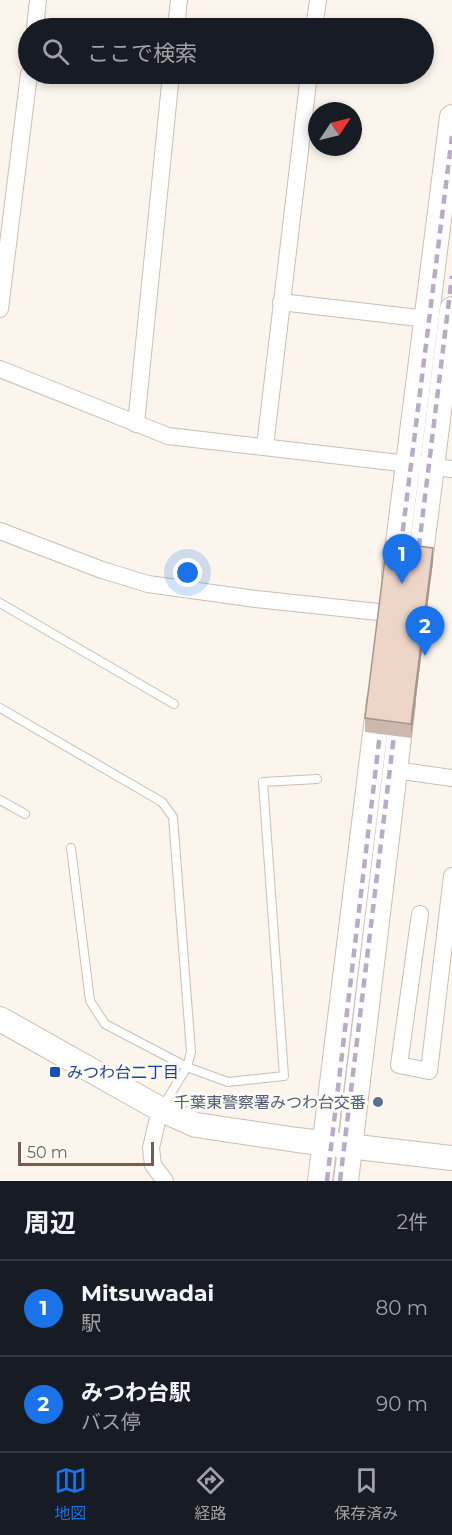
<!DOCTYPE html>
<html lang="ja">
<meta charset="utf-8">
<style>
body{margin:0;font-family:Montserrat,"Noto Sans JP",sans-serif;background:#242831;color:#f1f3f6}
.compass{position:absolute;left:308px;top:102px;width:54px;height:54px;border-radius:50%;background:#171b24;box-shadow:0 3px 9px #0003;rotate:55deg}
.scale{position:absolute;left:18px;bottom:15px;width:136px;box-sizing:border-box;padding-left:6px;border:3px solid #745e52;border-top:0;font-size:16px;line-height:21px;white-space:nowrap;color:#745e52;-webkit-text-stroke:4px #fdf9f3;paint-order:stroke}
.you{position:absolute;left:188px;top:573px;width:21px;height:21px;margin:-15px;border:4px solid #fff;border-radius:50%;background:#1a73e8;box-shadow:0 0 0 9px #1a73e833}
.badge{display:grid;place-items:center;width:39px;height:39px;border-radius:50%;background:#1a73e8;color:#fff;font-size:20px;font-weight:700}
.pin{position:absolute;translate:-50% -50px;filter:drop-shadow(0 2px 3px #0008)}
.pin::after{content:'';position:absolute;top:32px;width:21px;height:18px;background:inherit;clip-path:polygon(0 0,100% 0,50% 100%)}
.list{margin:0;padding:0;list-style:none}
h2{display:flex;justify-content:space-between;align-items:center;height:78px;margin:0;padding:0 24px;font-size:26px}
h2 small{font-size:20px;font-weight:400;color:#9ea1a6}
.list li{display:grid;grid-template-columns:39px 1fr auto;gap:18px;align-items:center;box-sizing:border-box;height:96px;padding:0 24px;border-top:2px solid #363941}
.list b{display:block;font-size:22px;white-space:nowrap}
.list p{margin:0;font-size:20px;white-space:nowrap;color:#9ea1a6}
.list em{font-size:20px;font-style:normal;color:#9ea1a6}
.icon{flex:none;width:33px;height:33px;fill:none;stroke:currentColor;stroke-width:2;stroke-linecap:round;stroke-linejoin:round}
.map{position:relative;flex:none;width:452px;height:1181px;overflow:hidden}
.search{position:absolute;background:#171b24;box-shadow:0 3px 9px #0003;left:18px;right:18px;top:18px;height:66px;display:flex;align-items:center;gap:15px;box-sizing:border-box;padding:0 21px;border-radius:33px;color:#9ea1a6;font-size:22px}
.sheet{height:270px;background:#171b24}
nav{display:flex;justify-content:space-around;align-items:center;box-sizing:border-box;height:84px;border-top:2px solid #363941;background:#171b24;font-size:16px;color:#9ea1a6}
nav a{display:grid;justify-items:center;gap:3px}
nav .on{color:#1a73e8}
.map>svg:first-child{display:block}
</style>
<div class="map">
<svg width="452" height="1181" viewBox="0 0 452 1181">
<rect width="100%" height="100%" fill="#fbf5ed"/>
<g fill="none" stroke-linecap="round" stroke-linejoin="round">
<defs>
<g id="lane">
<path d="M0,603L174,704"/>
<path d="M0,708L162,802L173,817L191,1052L187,1067L163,1106"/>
<path d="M0,800L25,814"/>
<path d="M71,848L90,1001L105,1024L187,1067L228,1082L284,1076L263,782L317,779"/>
</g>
<g id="street">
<path d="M35,28L38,0"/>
<path d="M176,28L179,0"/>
<path d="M314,28L318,0"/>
<path d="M281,302L427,319"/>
<path d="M0,309L29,74"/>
<path d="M0,369L168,436L452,469"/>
<path d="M136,424L171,74"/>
<path d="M265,446L309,74"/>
<path d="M0,531L102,570L148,584L256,599L388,613"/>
<path d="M395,770L452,778"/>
<path d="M420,914L399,1065L429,1071L452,876"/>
<path d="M160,1109L151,1148L153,1165L165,1181"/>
</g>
<g id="secondary">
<path d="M394,574L452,117"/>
<path d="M418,577L452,309"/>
<path d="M0,1019L160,1109L196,1125L297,1140L452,1158"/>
<path d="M320,1181L379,701"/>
<path d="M346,1181L403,704"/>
</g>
</defs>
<use href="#lane" stroke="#ccbeb3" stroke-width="10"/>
<use href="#street" stroke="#ccbeb3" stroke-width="18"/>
<use href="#secondary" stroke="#cebeb1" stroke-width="26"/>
<use href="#lane" stroke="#fff" stroke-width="8"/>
<use href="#street" stroke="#fff" stroke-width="16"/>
<use href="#secondary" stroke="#fff" stroke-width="24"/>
<g stroke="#b9abc4" stroke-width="4.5" stroke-dasharray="9 6" stroke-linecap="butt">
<path d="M399,561L452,136"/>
<path d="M417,562L452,276"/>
<path d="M327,1181L382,716"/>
<path d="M340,1181L396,719"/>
</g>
</g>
<path fill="#ccb8ac" d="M433,561L411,738L365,732V718Z"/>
<path fill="#a6968c" d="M433,548V561L411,738V724Z"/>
<path fill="#edd6c8" stroke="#a6968c" stroke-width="1.5" d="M387,542L433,548L411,724L365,718Z"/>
<rect fill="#1a4fb4" stroke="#fdf9f3" stroke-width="2" x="49" y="1066" width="12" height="12" rx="3"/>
<circle fill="#5c6f8a" stroke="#fdf9f3" stroke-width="2" cx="378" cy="1102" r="6"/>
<g text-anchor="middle" stroke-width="6" stroke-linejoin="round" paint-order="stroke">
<g font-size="16" fill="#164399" stroke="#fdf9f3" text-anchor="start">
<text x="67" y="1078">みつわ台二丁目</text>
</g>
<g font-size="16" fill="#4e5e75" stroke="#fdf9f3" text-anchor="end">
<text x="366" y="1108">千葉東警察署みつわ台交番</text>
</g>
</g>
</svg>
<svg class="compass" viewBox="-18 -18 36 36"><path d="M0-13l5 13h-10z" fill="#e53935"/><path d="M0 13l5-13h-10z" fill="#9ea1a6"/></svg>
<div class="scale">50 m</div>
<div class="you"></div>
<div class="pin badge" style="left:402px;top:584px">1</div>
<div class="pin badge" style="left:425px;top:656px">2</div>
<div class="search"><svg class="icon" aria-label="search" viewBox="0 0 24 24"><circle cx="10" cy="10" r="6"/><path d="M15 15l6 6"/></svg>ここで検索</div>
</div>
<section class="sheet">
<h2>周辺<small>2件</small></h2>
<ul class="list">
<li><span class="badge">1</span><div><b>Mitsuwadai</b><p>駅</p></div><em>80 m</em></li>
<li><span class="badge">2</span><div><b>みつわ台駅</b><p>バス停</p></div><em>90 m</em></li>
</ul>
</section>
<nav>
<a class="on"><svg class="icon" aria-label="map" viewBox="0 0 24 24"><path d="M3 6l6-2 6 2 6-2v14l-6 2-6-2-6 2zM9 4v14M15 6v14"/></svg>地図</a>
<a><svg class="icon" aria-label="directions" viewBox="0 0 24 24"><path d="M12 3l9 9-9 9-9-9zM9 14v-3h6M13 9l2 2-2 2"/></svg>経路</a>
<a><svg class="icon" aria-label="saved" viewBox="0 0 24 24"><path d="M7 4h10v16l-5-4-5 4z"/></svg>保存済み</a>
</nav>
